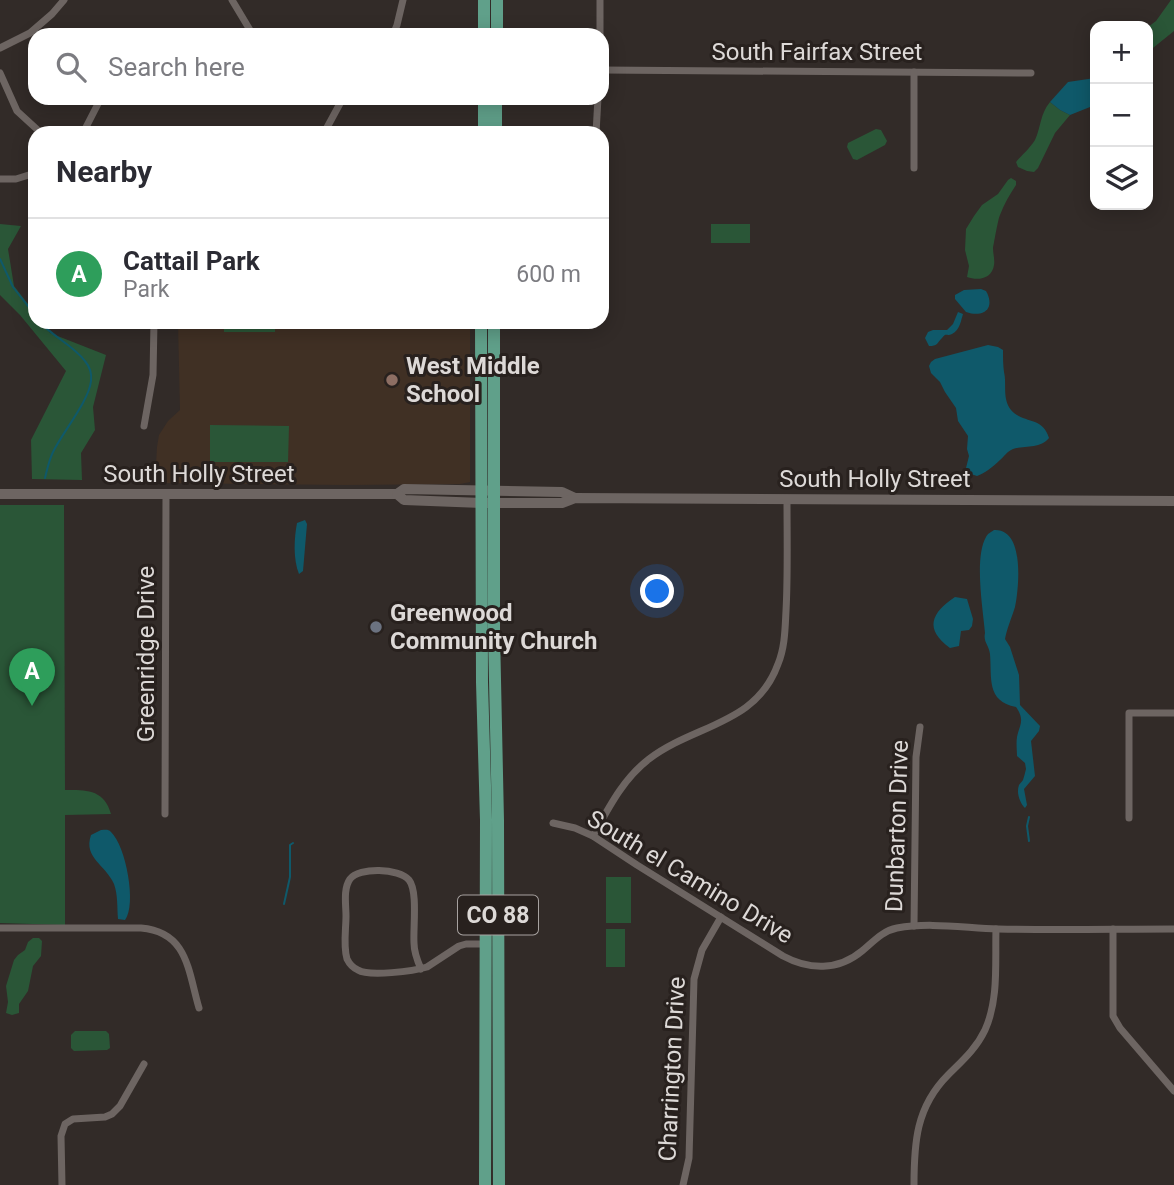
<!DOCTYPE html>
<meta charset="utf-8">
<style>
body{margin:0;font-family:Roboto,sans-serif;background:#f7f7f7;color:#2b2b33}
.controls{position:absolute;right:21px;top:21px;display:grid;overflow:hidden;border-radius:14px;box-shadow:0 4px 18px #0003}
.controls button{width:63px;height:63px;display:grid;place-items:center;padding:0;border:0;border-bottom:2px solid #e1e1e2;background:#fff;color:#2b2b33;font:35px sans-serif}
.you{position:absolute;left:658px;top:592px;width:24px;height:24px;margin:-18px;border:5px solid #fff;border-radius:50%;background:#1a73e8;box-shadow:0 0 0 10px #1a73e833}
.badge{display:grid;place-items:center;width:46px;height:46px;border-radius:50%;background:#b45309;color:#fff;font-size:23px;font-weight:700}
.pin{position:absolute;translate:-50% -58px;filter:drop-shadow(0 2px 4px #0008)}
.pin::after{content:'';position:absolute;top:37px;width:24px;height:21px;background:inherit;clip-path:polygon(0 0,100% 0,50% 100%)}
.list{margin:0;padding:0;list-style:none}
h2{display:flex;justify-content:space-between;align-items:center;height:91px;margin:0;padding:0 28px;font-size:30px}
h2 small{font-size:23px;font-weight:400;color:#7c7c81}
.list li{display:grid;grid-template-columns:46px 1fr auto;gap:21px;align-items:center;box-sizing:border-box;height:112px;padding:0 28px;border-top:2px solid #e1e1e2}
.list b{display:block;font-size:26px;white-space:nowrap}
.list p{margin:0;font-size:23px;white-space:nowrap;color:#7c7c81}
.list em{font-size:23px;font-style:normal;color:#7c7c81}
.icon{flex:none;width:38px;height:38px;fill:none;stroke:currentColor;stroke-width:2;stroke-linecap:round;stroke-linejoin:round}
.map{position:relative;flex:none;width:1174px;height:1185px;overflow:hidden}
.search{position:absolute;background:#fff;box-shadow:0 4px 18px #0003;left:28px;top:28px;width:581px;height:77px;display:flex;align-items:center;gap:18px;box-sizing:border-box;padding:0 24px;border-radius:21px;color:#7c7c81;font-size:26px}
.panel{position:absolute;background:#fff;box-shadow:0 4px 18px #0003;left:28px;top:126px;width:581px;height:203px;border-radius:21px}
.map>svg:first-child{display:block}
</style>
<div class="map">
<svg width="1174" height="1185" viewBox="0 0 1174 1185">
<rect width="100%" height="100%" fill="#322b28"/>
<path fill="#403024" d="M178,322H470V482L460,484L345,485L155,483L157,447L159,435L168,421L180,410Z"/>
<g fill="#2a5637">
<path d="M1171,0H1174V31L1148,52V27L1156,21Z"/>
<path d="M1050,102L1060,110L1070,115L1055,133L1038,168L1034,172L1027,171L1018,167L1016,162C1022,155 1030,148 1035,140C1041,127 1040,114 1050,102Z"/>
<path d="M876,129L881,130L887,141L885,145L857,160L853,159L847,147L848,143Z"/>
<path d="M1011,178L1016,181V185C1010,194 1004,204 1000,215C998,219 994,243 993,248C993,254 995,260 994,265C992,279 978,281 967,277L969,266L965,250L966,229L974,216L982,205L998,194L1008,180Z"/>
<path d="M0,224L21,226L8,249L14,286L35,313V322H42L50,333L106,355L93,407L95,430L81,453L82,480L32,479L31,440L66,371L20,315L0,295Z"/>
<rect x="711" y="224" width="39" height="19"/>
<rect x="224" y="322" width="51" height="10"/>
<path d="M210,425L289,426L288,462H210Z"/>
<path d="M0,505H64L65,790C86,790 104,789 111,814L65,815V925L0,923Z"/>
<rect x="606" y="877" width="25" height="46"/>
<rect x="606" y="929" width="19" height="38"/>
<path d="M33,938H39L42,941L41,956L33,966L28,991L19,1004V1013L12,1015L6,1013L8,1002L6,986L14,960L18,955L25,950L28,942Z"/>
<path d="M75,1031H106L109,1034L110,1048L107,1050L74,1051L71,1048V1035Z"/>
</g>
<g fill="#0f596a">
<path d="M1095,78V105L1070,115L1060,110L1050,102L1068,82Z"/>
<path d="M981,289L986,291C996,309 983,318 966,312L955,299V295L964,290Z"/>
<path d="M958,312L963,314C961,320 960,330 952,334C946,337 947,332 942,338C936,344 938,346 929,346L925,338L928,332L933,330H947L953,324Z"/>
<path d="M988,345L998,347L1003,350C1003,358 1003,365 1004,372C1007,385 1002,398 1011,410C1023,424 1043,416 1049,438C1040,449 1026,445 1013,449C1006,452 1005,456 1000,460C993,467 985,473 977,476L971,474L966,468L969,456L967,449L968,436L958,421L956,408L945,392L940,382L931,373L929,366L931,362L935,359Z"/>
<path d="M305,520L307,524L303,571L299,574C293,559 294,539 297,523Z"/>
<path d="M994,530C1025,528 1019,588 1015,607C1012,617 1007,628 1005,639L1010,647L1019,675L1020,705L1040,726L1039,731L1031,741L1035,776L1024,789L1027,805L1025,808C1020,803 1016,793 1019,785C1020,783 1022,782 1023,780C1024,777 1025,773 1026,769L1025,763L1017,756C1017,751 1016,743 1017,737C1020,724 1025,720 1016,707C986,701 992,678 990,654C989,645 983,642 985,633C983,609 974,558 986,537C988,533 990,533 994,530Z"/>
<path d="M955,597L967,599L973,619L972,626L969,630L961,631L959,646L950,648C924,629 931,613 955,597Z"/>
<path d="M101,830C106,830 108,829 111,832C126,846 137,905 125,920L118,919C117,907 118,895 114,884C106,865 83,858 91,835Z"/>
</g>
<g fill="none" stroke-linecap="round" stroke-linejoin="round">
<g stroke="#0f596a" stroke-width="2">
<path d="M0,259L13,287L35,315"/>
<path d="M40,322C53,337 73,345 85,361C90,367 92,373 91,381C89,401 62,433 53,452C49,460 47,470 45,478"/>
<path d="M1029,817L1027,826L1029,841"/>
<path d="M284,904L290,877V845L293,843"/>
</g>
<g stroke="#6d6562" stroke-width="7">
<path d="M232,0L253,35"/>
<path d="M393,35L397,25L403,0"/>
<path d="M600,35V0"/>
<path d="M0,48L30,33L52,14L64,0"/>
<path d="M602,70L1031,73"/>
<path d="M914,72V168"/>
<path d="M0,73L17,111L41,133"/>
<path d="M83,133L101,98"/>
<path d="M324,133L343,98"/>
<path d="M596,133L598,98"/>
<path d="M0,179H16L35,173"/>
<path d="M144,426L153,375L154,322"/>
<path d="M165,814L166,495"/>
<path d="M1129,818V713H1174"/>
<path d="M553,823L575,828L593,836L637,865L783,956C809,970 838,971 862,951C873,942 882,931 897,928C930,922 965,928 998,929C1057,930 1115,929 1174,929"/>
<path d="M593,836C609,807 623,779 649,759C695,724 756,725 778,664C785,647 785,629 786,611C788,574 787,536 787,499"/>
<path d="M914,926L916,757L920,727"/>
<path d="M0,928H141C188,932 188,971 199,1008"/>
<path d="M1113,929V1016L1120,1028L1174,1091"/>
<path d="M421,969C417,960 414,952 414,943C413,928 418,891 409,880C399,868 359,867 350,879C343,889 346,905 346,916C346,929 343,946 347,959C349,963 353,968 358,970C369,977 414,971 427,967L459,946L466,944H485"/>
<path d="M62,1185L61,1136L65,1124L73,1119L105,1117L112,1114L120,1106L144,1064"/>
<path d="M683,1185L689,1158L694,979L702,950L721,917"/>
<path d="M914,1185C914,1143 916,1107 948,1075C962,1061 976,1049 985,1030C999,999 995,962 996,929"/>
</g>
<g stroke="#6d6562" stroke-width="10">
<path d="M0,494H397L404,489L562,492L575,498"/>
<path d="M397,494L404,500L482,503H562L575,498L1174,501"/>
</g>
<g stroke="#60a08a" stroke-width="12">
<path d="M484,0V35"/>
<path d="M497,0V35"/>
<path d="M484,133V98"/>
<path d="M496,133V98"/>
<path d="M481,322L482,682L486,820L485,1185"/>
<path d="M494,322V633L498,821L499,1185"/>
</g>
</g>
<circle fill="#8d6e63" stroke="#28211e" stroke-width="2.5" cx="392" cy="380" r="7"/>
<circle fill="#6b7280" stroke="#28211e" stroke-width="2.5" cx="376" cy="627" r="7"/>
<g text-anchor="middle" stroke-width="6" stroke-linejoin="round" paint-order="stroke">
<rect fill="#28211e" stroke="#a7a2a0" stroke-width="2" x="458" y="895.5" width="80" height="39" rx="5"/>
<g font-size="23" font-weight="bold" fill="#ddd9d7">
<text x="498" y="923">CO 88</text>
</g>
<g font-size="24" fill="#ddd9d7" stroke="#28211e">
<text x="817" y="60">South Fairfax Street</text>
<text x="199" y="482">South Holly Street</text>
<text x="875" y="487">South Holly Street</text>
<text transform="translate(146 654) rotate(-90)" y="8">Greenridge Drive</text>
<text transform="translate(897 826) rotate(-88)" y="8">Dunbarton Drive</text>
<text transform="translate(690 877) rotate(31)" y="8">South el Camino Drive</text>
<text transform="translate(672 1069) rotate(-87)" y="8">Charrington Drive</text>
</g>
<g font-size="24" font-weight="bold" fill="#ddd9d7" stroke="#28211e" text-anchor="start">
<text x="406" y="374">West Middle<tspan x="406" dy="28">School</tspan></text>
<text x="390" y="621">Greenwood<tspan x="390" dy="28">Community Church</tspan></text>
</g>
</g>
</svg>
<div class="controls">
<button>+</button>
<button>−</button>
<button><svg class="icon" aria-label="layers" viewBox="0 0 24 24"><path d="M12 4l9 5-9 5-9-5zM3 14l9 5 9-5"/></svg></button>
</div>
<div class="you"></div>
<div class="pin badge" style="left:32px;top:706px;background:#2e9e5b">A</div>
<div class="search"><svg class="icon" aria-label="search" viewBox="0 0 24 24"><circle cx="10" cy="10" r="6"/><path d="M15 15l6 6"/></svg>Search here</div>
<section class="panel">
<h2>Nearby<small></small></h2>
<ul class="list">
<li><span class="badge" style="background:#2e9e5b">A</span><div><b>Cattail Park</b><p>Park</p></div><em>600 m</em></li>
</ul>
</section>
</div>
